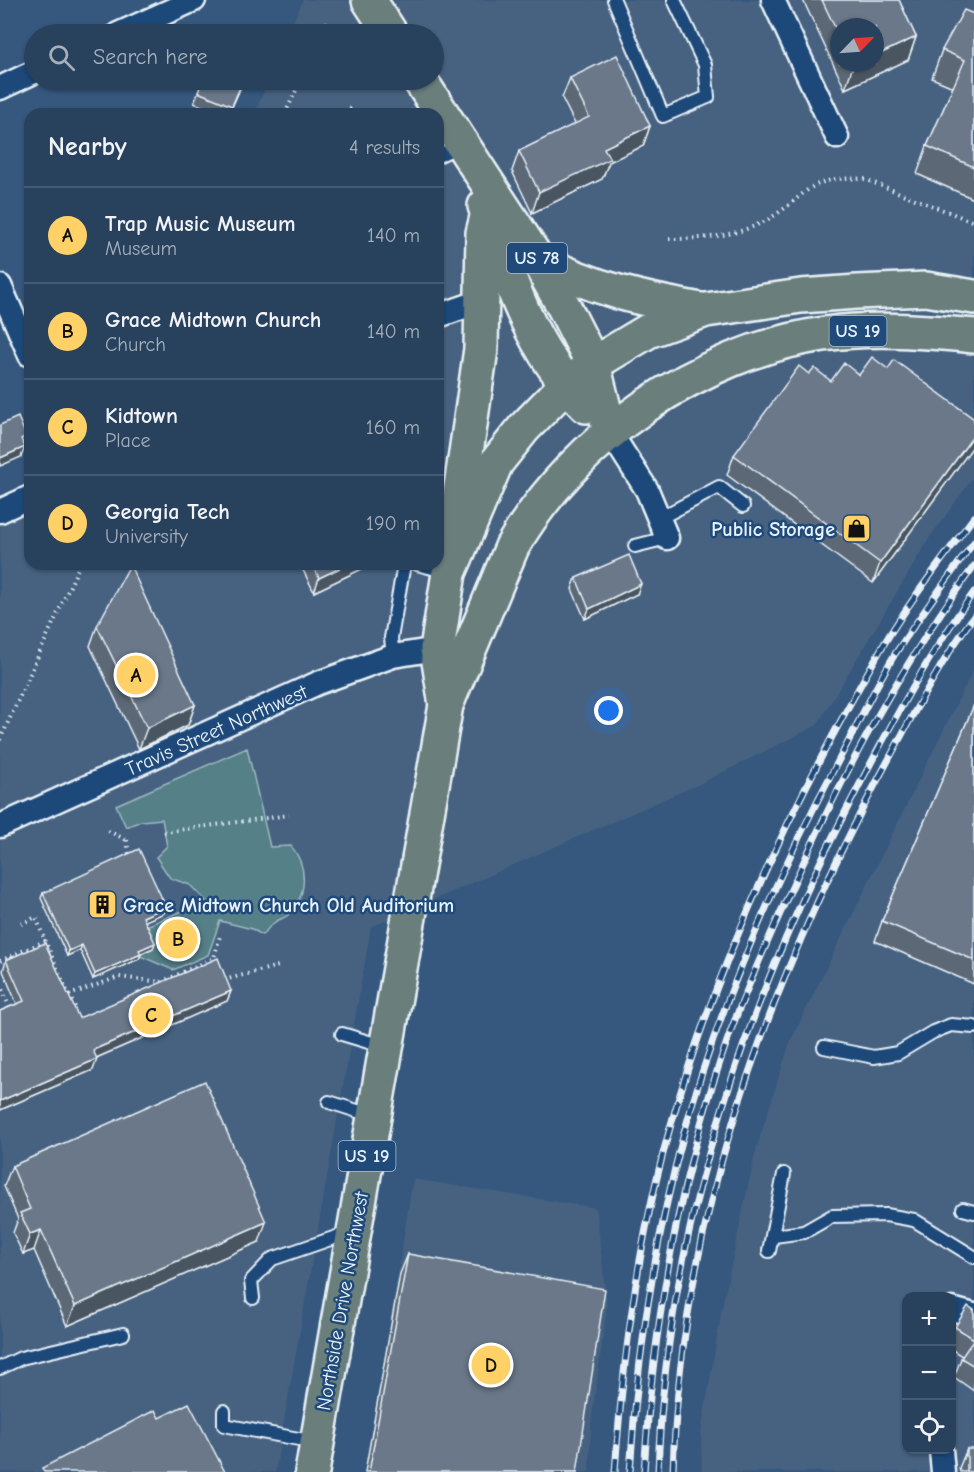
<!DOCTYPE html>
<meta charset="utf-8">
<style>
body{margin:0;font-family:"Comic Neue",sans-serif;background:#304964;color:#f1f3f6}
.controls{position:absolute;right:18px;bottom:18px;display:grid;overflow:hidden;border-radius:12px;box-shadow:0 2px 4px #0004}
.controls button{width:54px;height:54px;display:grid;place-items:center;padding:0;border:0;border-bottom:2px solid #445b73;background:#28425e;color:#f1f3f6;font:30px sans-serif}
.compass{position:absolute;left:830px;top:18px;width:54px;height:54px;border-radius:50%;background:#28425e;box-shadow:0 2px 4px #0004;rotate:65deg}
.you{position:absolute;left:609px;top:711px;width:21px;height:21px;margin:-15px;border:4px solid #fff;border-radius:50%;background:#1a73e8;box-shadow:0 0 0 9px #1a73e833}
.badge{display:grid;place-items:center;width:39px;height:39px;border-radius:50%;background:#ffd166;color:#111;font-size:20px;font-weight:700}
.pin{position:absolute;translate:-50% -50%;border:3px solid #fff;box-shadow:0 2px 6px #0006}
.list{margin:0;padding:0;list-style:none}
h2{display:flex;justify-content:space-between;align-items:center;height:78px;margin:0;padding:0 24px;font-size:26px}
h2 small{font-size:20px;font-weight:400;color:#a5b0bc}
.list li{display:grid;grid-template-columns:39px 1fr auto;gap:18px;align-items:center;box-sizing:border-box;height:96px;padding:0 24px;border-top:2px solid #445b73}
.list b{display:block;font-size:22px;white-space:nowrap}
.list p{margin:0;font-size:20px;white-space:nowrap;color:#a5b0bc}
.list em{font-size:20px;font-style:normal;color:#a5b0bc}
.icon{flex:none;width:33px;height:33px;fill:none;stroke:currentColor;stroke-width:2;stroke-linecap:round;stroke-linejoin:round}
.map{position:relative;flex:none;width:974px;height:1472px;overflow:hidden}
.search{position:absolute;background:#28425e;box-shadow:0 2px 4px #0004;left:24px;top:24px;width:420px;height:66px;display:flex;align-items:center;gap:15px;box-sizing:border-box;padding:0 21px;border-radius:33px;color:#a5b0bc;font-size:22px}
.panel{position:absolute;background:#28425e;box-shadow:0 2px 4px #0004;left:24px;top:108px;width:420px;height:462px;border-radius:18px}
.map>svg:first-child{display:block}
</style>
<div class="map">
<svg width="974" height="1472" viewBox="0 0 974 1472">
<rect width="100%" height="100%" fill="#36587e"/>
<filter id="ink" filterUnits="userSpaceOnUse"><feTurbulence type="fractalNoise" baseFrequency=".0167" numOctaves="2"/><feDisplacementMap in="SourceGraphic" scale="12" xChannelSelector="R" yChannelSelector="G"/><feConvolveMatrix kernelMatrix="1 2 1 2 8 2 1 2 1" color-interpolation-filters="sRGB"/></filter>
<g filter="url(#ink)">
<g fill="#466281" fill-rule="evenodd">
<path d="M303,0H974V476L930,537L817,725L697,785L371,927L275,1472H0V522L30,508V564H438V114H254L269,80H434V34H288ZM839,27H875V63H839Z"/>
<path d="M974,668V1472H702L701,1433L723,1302L756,1150L790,1042ZM906,1296H952V1450H906Z"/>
<path d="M413,1179L596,1208L607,1306L591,1424L589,1472H366Z"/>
</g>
<path fill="#548088" stroke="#9eb8c0" stroke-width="1.5" d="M247,748L270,847L291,846C308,866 308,896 288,915C285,918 279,919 275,922C271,925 266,931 262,935L252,929L220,921L208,955L173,970L138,955L153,948L144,927L206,901L190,885L170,878L156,857L167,846L162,819L141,821L126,827L116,805Z"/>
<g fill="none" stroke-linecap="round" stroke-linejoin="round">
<defs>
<g id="service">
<path d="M614,0L663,116L708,97L705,65L674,0"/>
<path d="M438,156L460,145"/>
<path d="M660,518L719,487L743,506"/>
<path d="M635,546L667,538"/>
<path d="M417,564L448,572"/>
<path d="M393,656L391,638L404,564"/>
<path d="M342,1034L385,1047"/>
<path d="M824,1047L874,1057L898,1053L933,1032L951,1025L974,1027"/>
<path d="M329,1102L373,1116"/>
<path d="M963,1209L974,1212"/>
<path d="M774,1236L804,1232L832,1216L886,1215L914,1220L974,1257"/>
<path d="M769,1251L784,1174"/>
<path d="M253,1298L251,1281L272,1259L351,1232"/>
<path d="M0,1368L21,1358L123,1334"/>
<path d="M224,1411V1425L315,1442"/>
</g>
<g id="minor">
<path d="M773,0L837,137"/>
<path d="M118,34L194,0"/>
<path d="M0,88L34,72"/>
<path d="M0,286L30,355"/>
<path d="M438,316L484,300"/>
<path d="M610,432L647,490L667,538"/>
<path d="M0,511L30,497"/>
<path d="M0,826L318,683L393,656L437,649"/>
<path d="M952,1309L974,1315"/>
<path d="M941,1450L943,1472"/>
</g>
<g id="primary">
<path d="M369,0L391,34"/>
<path d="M420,80L537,259L565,309L593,364L610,432"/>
<path d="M485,206C510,283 529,346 586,406"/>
</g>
<g id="trunk">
<path d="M537,259C589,288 644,300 701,310"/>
<path d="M454,536L481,349L483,233L488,213"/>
<path d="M446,705L437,649L449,573L496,463L524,428L566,385L593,364L648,331L706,310L801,296L857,292L926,289L974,297"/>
<path d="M312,1472L446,705L512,547C574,438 700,352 824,334C873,327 925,331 974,336"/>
</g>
</defs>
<use href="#service" stroke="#e8f1f8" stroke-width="16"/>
<use href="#minor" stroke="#e8f1f8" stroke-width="27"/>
<use href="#primary" stroke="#e8f1f8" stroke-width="38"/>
<use href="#trunk" stroke="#e8f1f8" stroke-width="38"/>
<g stroke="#e8f1f8" stroke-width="4" stroke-dasharray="1.5 4.5" stroke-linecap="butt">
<path d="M322,34L329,18"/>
<path d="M285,114L301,80"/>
<path d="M669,239C699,239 733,237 761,223C807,200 803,174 864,179L974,222"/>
<path d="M0,740L80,564"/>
<path d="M108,831L127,840"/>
<path d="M164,832L289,815"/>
<path d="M127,840L129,855"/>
<path d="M21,924L36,917L45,941"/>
<path d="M0,961L45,941L69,995L119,977L161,982L214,958L220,936"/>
<path d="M224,980L278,966"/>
<path d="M0,984L11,1011"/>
<path d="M69,995L76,1009L71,1011"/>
</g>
<use href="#service" stroke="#1f4a7a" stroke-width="12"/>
<use href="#minor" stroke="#1f4a7a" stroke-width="22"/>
<use href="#primary" stroke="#6b7f7c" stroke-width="33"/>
<use href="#trunk" stroke="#6b7f7c" stroke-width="33"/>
<defs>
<g id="rail">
<path d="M615,1472C623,1357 638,1240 670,1128C717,961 794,799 881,649C908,603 942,560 974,517"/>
<path d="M630,1472C637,1358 654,1244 684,1133C720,1001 778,873 843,752C860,719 876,685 895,654C920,616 947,579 974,542"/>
<path d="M644,1472C653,1322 680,1172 731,1030C753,972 779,915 805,859C852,756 907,657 974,566"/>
<path d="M658,1472C666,1228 748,994 862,780C896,715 931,651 974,592"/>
<path d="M673,1472C680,1228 763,997 876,783C907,726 936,668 974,616"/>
</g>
</defs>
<use href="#rail" stroke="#e8f1f8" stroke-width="7"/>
<use href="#rail" stroke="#1f4a7a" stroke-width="4.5" stroke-dasharray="14" stroke-linecap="butt"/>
</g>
<g fill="#5b6776" stroke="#e8f1f8" stroke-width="1.5" fill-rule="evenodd">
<path d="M803,0H899L916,37L908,60L845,89ZM839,27L875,63H839Z"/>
<path d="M974,14V199L917,174L927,146L953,87L932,78L942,50Z"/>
<path d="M570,78L650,126L643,146L609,162L602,179L532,213L512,171L519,151L575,124L562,98Z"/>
<path d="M203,80H244L229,114H222L194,103Z"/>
<path d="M809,374L831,381L859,375L974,445L873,583L727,475L734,455Z"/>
<path d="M300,564H372L314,592Z"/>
<path d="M576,578L637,594L585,619L572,589Z"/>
<path d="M97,626L195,705L188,725L139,749L90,646Z"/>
<path d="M974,705V984L875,941L882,921Z"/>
<path d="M43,893L166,907L164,913L145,921L155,943L153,948L141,954L139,959L93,979L80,950L67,956L41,898Z"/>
<path d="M6,960L79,1018L231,991L227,1001L96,1058L93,1070L0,1110V1011L17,1004L3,971Z"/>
<path d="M12,1166L259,1242L67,1326L34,1250L23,1254L13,1233L18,1219L4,1186Z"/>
<path d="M408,1254L577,1472H365L400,1274Z"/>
<path d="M974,1310V1391L954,1377L962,1356L951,1349V1336L955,1327Z"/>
<path d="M967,1449L974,1472H960L959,1468Z"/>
</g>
<g fill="#4a5460" stroke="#e8f1f8" stroke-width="1.5">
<path d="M916,37L908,60L845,89L853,66L860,63H875V56Z"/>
<path d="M650,126L643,146L609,162L602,179L532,213L539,192L604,148Z"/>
<path d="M974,435V445L873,583L880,563Z"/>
<path d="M25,447L21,457L0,466V458Z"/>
<path d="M348,564H372L314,592L319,578Z"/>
<path d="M641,584L637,594L585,619L589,609Z"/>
<path d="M195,705L188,725L139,749L147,728Z"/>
<path d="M166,907L164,913L141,923L143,917Z"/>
<path d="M155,943L153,948L137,955L139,950Z"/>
<path d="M82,945L80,950L67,956L69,951Z"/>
<path d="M141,954L139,959L93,979L95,974Z"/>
<path d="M231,991L227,1001L89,1061L93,1050Z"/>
<path d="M97,1059L93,1070L0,1110V1101Z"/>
<path d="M266,1222L259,1242L67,1326L75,1306Z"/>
<path d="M41,1230L34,1250L23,1254L30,1234Z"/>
</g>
<g fill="#6a7889" stroke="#e8f1f8" stroke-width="1.5">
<path d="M822,0H899L916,37L875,56V27H839V36Z"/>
<path d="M964,10L974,14V167L927,146L965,60L942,50Z"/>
<path d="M617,55L650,126L604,148L610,159L539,192L519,151L589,117L570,78Z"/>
<path d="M852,63H860L853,66Z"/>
<path d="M203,80H243L232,106L198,92Z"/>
<path d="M350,108L354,114H348Z"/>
<path d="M412,110L414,114H404Z"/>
<path d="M872,357L888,369L894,360L974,419V435L880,563L734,455L799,366L809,374L814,368L831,381L844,363L859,375Z"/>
<path d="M18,417L26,436L21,439L25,447L0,458V425Z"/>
<path d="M629,555L641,584L589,609L576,578Z"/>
<path d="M312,564H348L319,578Z"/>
<path d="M130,565L195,705L147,728L97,626Z"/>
<path d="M974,705V960L882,921Z"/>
<path d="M139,849L166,907L143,917L155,943L139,950L141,954L95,974L82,945L69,951L43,893Z"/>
<path d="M45,943L79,1018L218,958L231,991L93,1050L97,1059L0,1101V1011L24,1001L6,960Z"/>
<path d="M205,1081L266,1222L75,1306L41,1230L30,1234L20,1213L30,1209L12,1166Z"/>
<path d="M408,1254L605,1289L577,1472H369Z"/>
<path d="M968,1306L974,1310V1366L961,1358L974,1339L955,1327Z"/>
<path d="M189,1403L225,1472H44L42,1468L155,1410L159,1418Z"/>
<rect x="967" y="1449" width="7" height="23"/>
</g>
</g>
<defs>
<symbol id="shop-square" viewBox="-11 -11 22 22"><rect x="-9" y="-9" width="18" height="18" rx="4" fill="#ffd166" stroke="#1f4a7a"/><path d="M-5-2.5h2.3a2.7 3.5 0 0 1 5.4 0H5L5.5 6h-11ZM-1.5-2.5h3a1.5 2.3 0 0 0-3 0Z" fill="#111"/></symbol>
<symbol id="building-square" viewBox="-11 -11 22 22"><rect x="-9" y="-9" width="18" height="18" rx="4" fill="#ffd166" stroke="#1f4a7a"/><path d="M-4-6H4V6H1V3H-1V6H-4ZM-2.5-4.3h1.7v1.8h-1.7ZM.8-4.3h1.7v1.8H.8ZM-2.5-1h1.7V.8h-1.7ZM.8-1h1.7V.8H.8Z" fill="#111"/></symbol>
</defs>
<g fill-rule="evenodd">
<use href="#shop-square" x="840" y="512" width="33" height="33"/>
<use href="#building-square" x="86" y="888" width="33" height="33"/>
</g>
<g text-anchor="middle" stroke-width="5" stroke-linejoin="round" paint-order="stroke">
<g fill="#1f4a7a" stroke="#acbfd2" stroke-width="1.5">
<rect x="507" y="243" width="60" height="30" rx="4.5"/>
<rect x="829.5" y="316" width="57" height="30" rx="4.5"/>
<rect x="338.5" y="1141" width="57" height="30" rx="4.5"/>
</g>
<g font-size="18" font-weight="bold" fill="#e8f1f8">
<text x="537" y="264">US 78</text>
<text x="858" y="337">US 19</text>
<text x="367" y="1162">US 19</text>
</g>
<g font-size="20" font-weight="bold" fill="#e8f1f8" stroke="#1f4a7a" text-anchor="end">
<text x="835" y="536">Public Storage</text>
<text x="123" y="912" text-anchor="start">Grace Midtown Church Old Auditorium</text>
</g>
<g font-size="20" fill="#e8f1f8" stroke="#1f4a7a">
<text transform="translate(216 730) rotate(-24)" y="7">Travis Street Northwest</text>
<text transform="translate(342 1301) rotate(-80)" y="7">Northside Drive Northwest</text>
</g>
</g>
</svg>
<div class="controls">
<button>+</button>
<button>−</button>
<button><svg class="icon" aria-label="locate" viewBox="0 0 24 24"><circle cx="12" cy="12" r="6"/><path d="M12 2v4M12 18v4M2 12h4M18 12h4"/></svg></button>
</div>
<svg class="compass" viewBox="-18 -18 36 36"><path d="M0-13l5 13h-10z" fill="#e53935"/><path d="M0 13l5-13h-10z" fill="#a5b0bc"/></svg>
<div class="you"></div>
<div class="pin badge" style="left:136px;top:675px">A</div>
<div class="pin badge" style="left:178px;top:939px">B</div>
<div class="pin badge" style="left:151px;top:1015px">C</div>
<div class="pin badge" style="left:491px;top:1365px">D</div>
<div class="search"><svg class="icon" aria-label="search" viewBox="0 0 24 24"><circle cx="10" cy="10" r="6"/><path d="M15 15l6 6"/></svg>Search here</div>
<section class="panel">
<h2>Nearby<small>4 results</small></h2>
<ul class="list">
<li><span class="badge">A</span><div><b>Trap Music Museum</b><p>Museum</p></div><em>140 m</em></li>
<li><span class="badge">B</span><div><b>Grace Midtown Church</b><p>Church</p></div><em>140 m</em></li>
<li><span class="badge">C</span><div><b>Kidtown</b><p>Place</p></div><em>160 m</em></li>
<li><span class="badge">D</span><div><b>Georgia Tech</b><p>University</p></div><em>190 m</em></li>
</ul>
</section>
</div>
